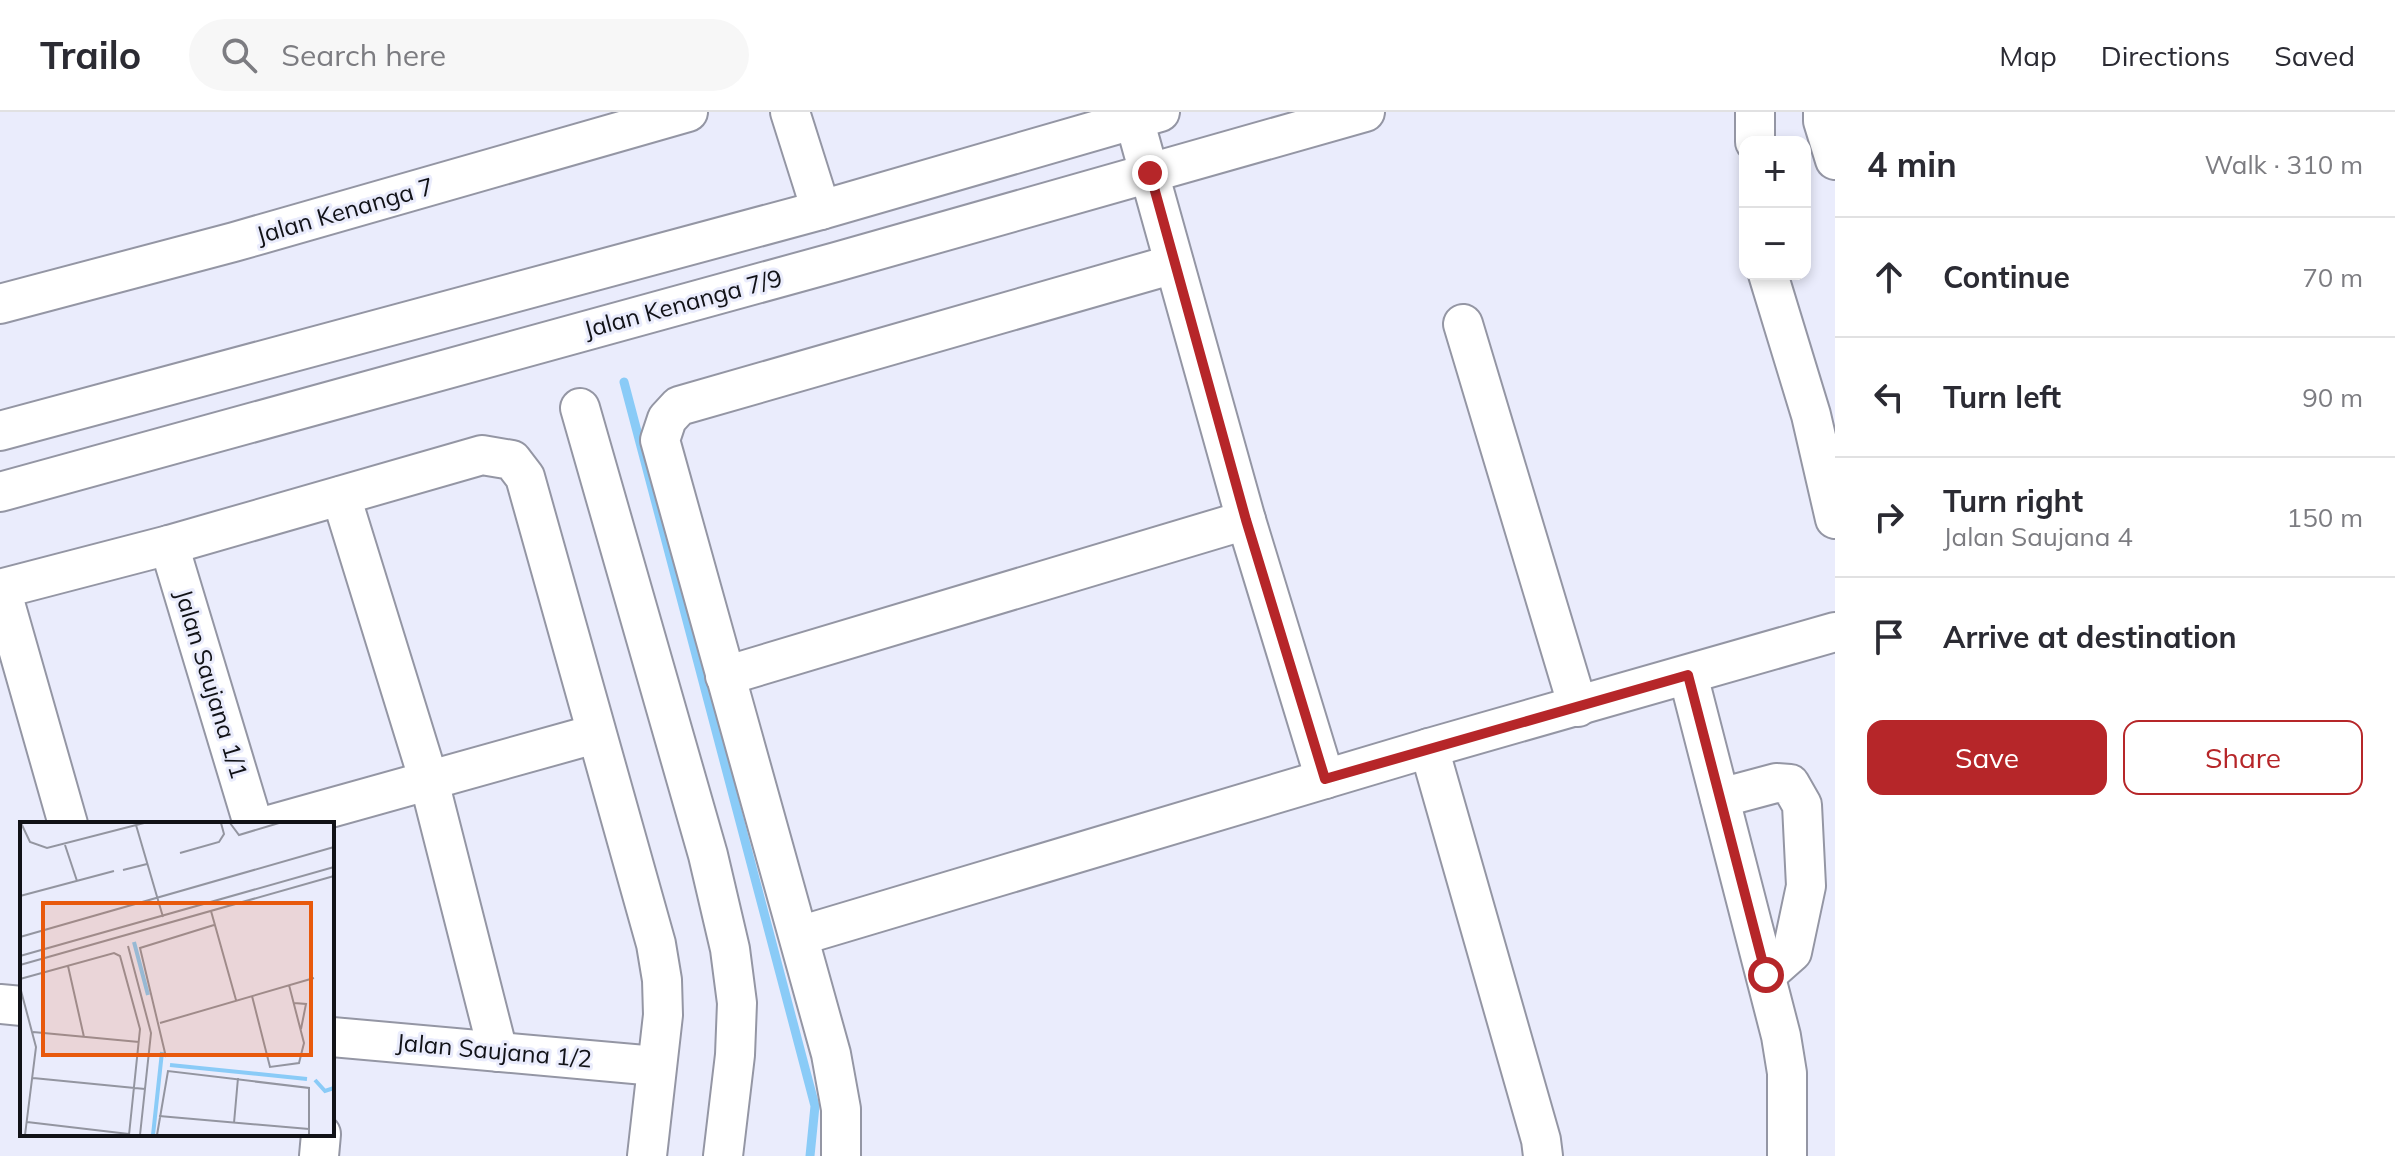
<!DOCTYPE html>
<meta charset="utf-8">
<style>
body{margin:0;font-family:Mulish,sans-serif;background:#f7f7f7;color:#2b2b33}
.controls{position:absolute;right:24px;top:24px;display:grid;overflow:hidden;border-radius:16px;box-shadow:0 4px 12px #0003}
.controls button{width:72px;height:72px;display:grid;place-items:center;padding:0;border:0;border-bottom:2px solid #e1e1e2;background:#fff;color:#2b2b33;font:40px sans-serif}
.stop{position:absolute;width:24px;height:24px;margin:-18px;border:6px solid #b62629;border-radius:50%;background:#fff}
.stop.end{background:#b62629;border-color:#fff;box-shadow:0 2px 8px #0008}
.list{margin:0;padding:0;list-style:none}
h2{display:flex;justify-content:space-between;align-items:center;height:104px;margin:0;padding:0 32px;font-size:34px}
h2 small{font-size:26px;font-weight:400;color:#7c7c81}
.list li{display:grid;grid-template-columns:52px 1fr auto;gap:24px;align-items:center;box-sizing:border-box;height:120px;padding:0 32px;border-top:2px solid #e1e1e2}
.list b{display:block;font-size:30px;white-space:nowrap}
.list p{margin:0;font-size:26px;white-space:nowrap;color:#7c7c81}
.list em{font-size:26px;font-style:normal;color:#7c7c81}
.actions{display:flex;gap:16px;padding:24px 32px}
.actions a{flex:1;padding:18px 0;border:2px solid #b62629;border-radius:16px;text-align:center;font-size:28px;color:#b62629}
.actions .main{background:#b62629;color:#fff}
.icon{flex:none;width:44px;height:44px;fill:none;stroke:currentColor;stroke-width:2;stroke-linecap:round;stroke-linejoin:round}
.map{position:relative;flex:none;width:1835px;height:1044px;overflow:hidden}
header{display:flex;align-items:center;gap:48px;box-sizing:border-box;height:112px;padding:0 40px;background:#fff;border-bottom:2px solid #e1e1e2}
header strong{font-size:38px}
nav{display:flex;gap:44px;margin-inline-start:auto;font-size:28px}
.search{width:560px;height:72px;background:#f7f7f7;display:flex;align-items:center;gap:20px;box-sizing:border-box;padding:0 28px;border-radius:44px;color:#7c7c81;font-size:30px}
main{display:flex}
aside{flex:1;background:#fff}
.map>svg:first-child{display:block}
</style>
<header>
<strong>Trailo</strong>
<div class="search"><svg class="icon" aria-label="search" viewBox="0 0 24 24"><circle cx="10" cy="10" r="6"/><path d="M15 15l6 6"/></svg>Search here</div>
<nav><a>Map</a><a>Directions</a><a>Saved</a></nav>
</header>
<main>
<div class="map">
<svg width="1835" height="1044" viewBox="0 0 1835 1044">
<rect width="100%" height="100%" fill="#eaecfc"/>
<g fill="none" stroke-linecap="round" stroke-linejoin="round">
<path stroke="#8acbf7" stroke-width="9" d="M624,270L815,994L810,1044"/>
<defs>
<g id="minor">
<path d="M790,0L821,98"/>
<path d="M1823,0V9L1835,48"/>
<path d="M1134,7L1246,408L1325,667"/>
<path d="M1755,30V0"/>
<path d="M1768,162L1811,303L1835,407"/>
<path d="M0,192L234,130L688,0"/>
<path d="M1463,212L1578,595"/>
<path d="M580,296L708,743L730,837L737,891L735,943L723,1044"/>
<path d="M0,319L821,98L1160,0"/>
<path d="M0,380L836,150L1365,0"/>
<path d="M341,384L429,669L498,940"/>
<path d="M169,433L253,712"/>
<path d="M0,477L169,433L482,343L512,348L525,365L656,832L662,868L663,903L647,1044"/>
<path d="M1,477L68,712"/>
<path d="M1688,563L1781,924L1787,961V1044"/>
<path d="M725,564L1246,408"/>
<path d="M1429,636L1541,1028L1543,1044"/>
<path d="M1720,686L1776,671L1790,672L1802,693L1806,774L1792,840L1766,863"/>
<path d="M273,712L595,622"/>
<path d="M799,824L1429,636L1835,520"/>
<path d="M0,892L22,894"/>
<path d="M332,925L656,954"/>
<path d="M319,1044L321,1022"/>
<path d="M841,1044V997L831,942L660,328L667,307L679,294L1174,152"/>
</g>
</defs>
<use href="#minor" stroke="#9496a4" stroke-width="42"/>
<use href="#minor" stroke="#fff" stroke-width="38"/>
</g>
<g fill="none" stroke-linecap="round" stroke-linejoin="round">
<path stroke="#b62629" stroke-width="10" d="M1150,61L1246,408L1325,667L1688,563L1766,863"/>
</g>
<g text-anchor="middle" stroke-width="6" stroke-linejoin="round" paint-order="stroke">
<g font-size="24" fill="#111217" stroke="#eaecfc">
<text transform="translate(345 99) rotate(-16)" y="8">Jalan Kenanga 7</text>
<text transform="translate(683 192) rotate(-15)" y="8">Jalan Kenanga 7/9</text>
<text transform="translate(211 572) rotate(73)" y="8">Jalan Saujana 1/1</text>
<text transform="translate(494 939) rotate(5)" y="8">Jalan Saujana 1/2</text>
</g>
</g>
<g transform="translate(20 710)">
<rect width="314" height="314" fill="#eaecfc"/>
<path fill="none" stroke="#8acbf7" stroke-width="4" d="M114,120L128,173M150,243L287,257M295,258L305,269L314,266M133,313L142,230"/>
<path fill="none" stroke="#9395a0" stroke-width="2" d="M1,1L10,20L27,26L124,1M210,1L219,13L259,1M116,3L143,95M45,23L57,59M160,31L199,20L204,12L201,1M103,48L127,42M0,74L94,49M191,89L216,178M0,115L314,25M108,124L131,211L120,313M0,134L314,45M0,143L314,54M48,144L64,215M0,157L94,131L100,134L120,207L109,313M0,165L16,225L5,313M232,174L250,245L279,241L284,221L269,163M274,181L286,182L281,207M140,201L294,156M13,210L119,220M146,235L120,126L194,103M13,256L125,267M139,294L289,307M7,300L109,312M214,301L218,256M137,313L148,249L289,266V313"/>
<path fill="#e8590c" fill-opacity="0.15" stroke="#e8590c" stroke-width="4" d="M23,81H291V233H23Z"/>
<rect width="314" height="314" fill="none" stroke="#111217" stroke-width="4"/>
</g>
</svg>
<div class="controls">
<button>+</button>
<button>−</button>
</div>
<div class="stop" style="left:1766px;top:863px"></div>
<div class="stop end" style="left:1150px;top:61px"></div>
</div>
<aside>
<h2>4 min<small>Walk · 310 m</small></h2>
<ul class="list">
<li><svg class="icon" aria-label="ahead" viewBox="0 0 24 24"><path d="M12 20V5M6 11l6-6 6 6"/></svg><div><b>Continue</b></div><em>70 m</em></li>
<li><svg class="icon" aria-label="left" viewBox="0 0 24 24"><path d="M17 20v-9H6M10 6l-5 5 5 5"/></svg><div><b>Turn left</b></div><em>90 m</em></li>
<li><svg class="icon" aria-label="right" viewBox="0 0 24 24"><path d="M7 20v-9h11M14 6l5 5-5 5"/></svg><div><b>Turn right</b><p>Jalan Saujana 4</p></div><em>150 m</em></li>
<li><svg class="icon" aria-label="arrive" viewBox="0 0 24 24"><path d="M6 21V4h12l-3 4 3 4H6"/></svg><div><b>Arrive at destination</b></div></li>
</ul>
<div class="actions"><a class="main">Save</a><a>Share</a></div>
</aside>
</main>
